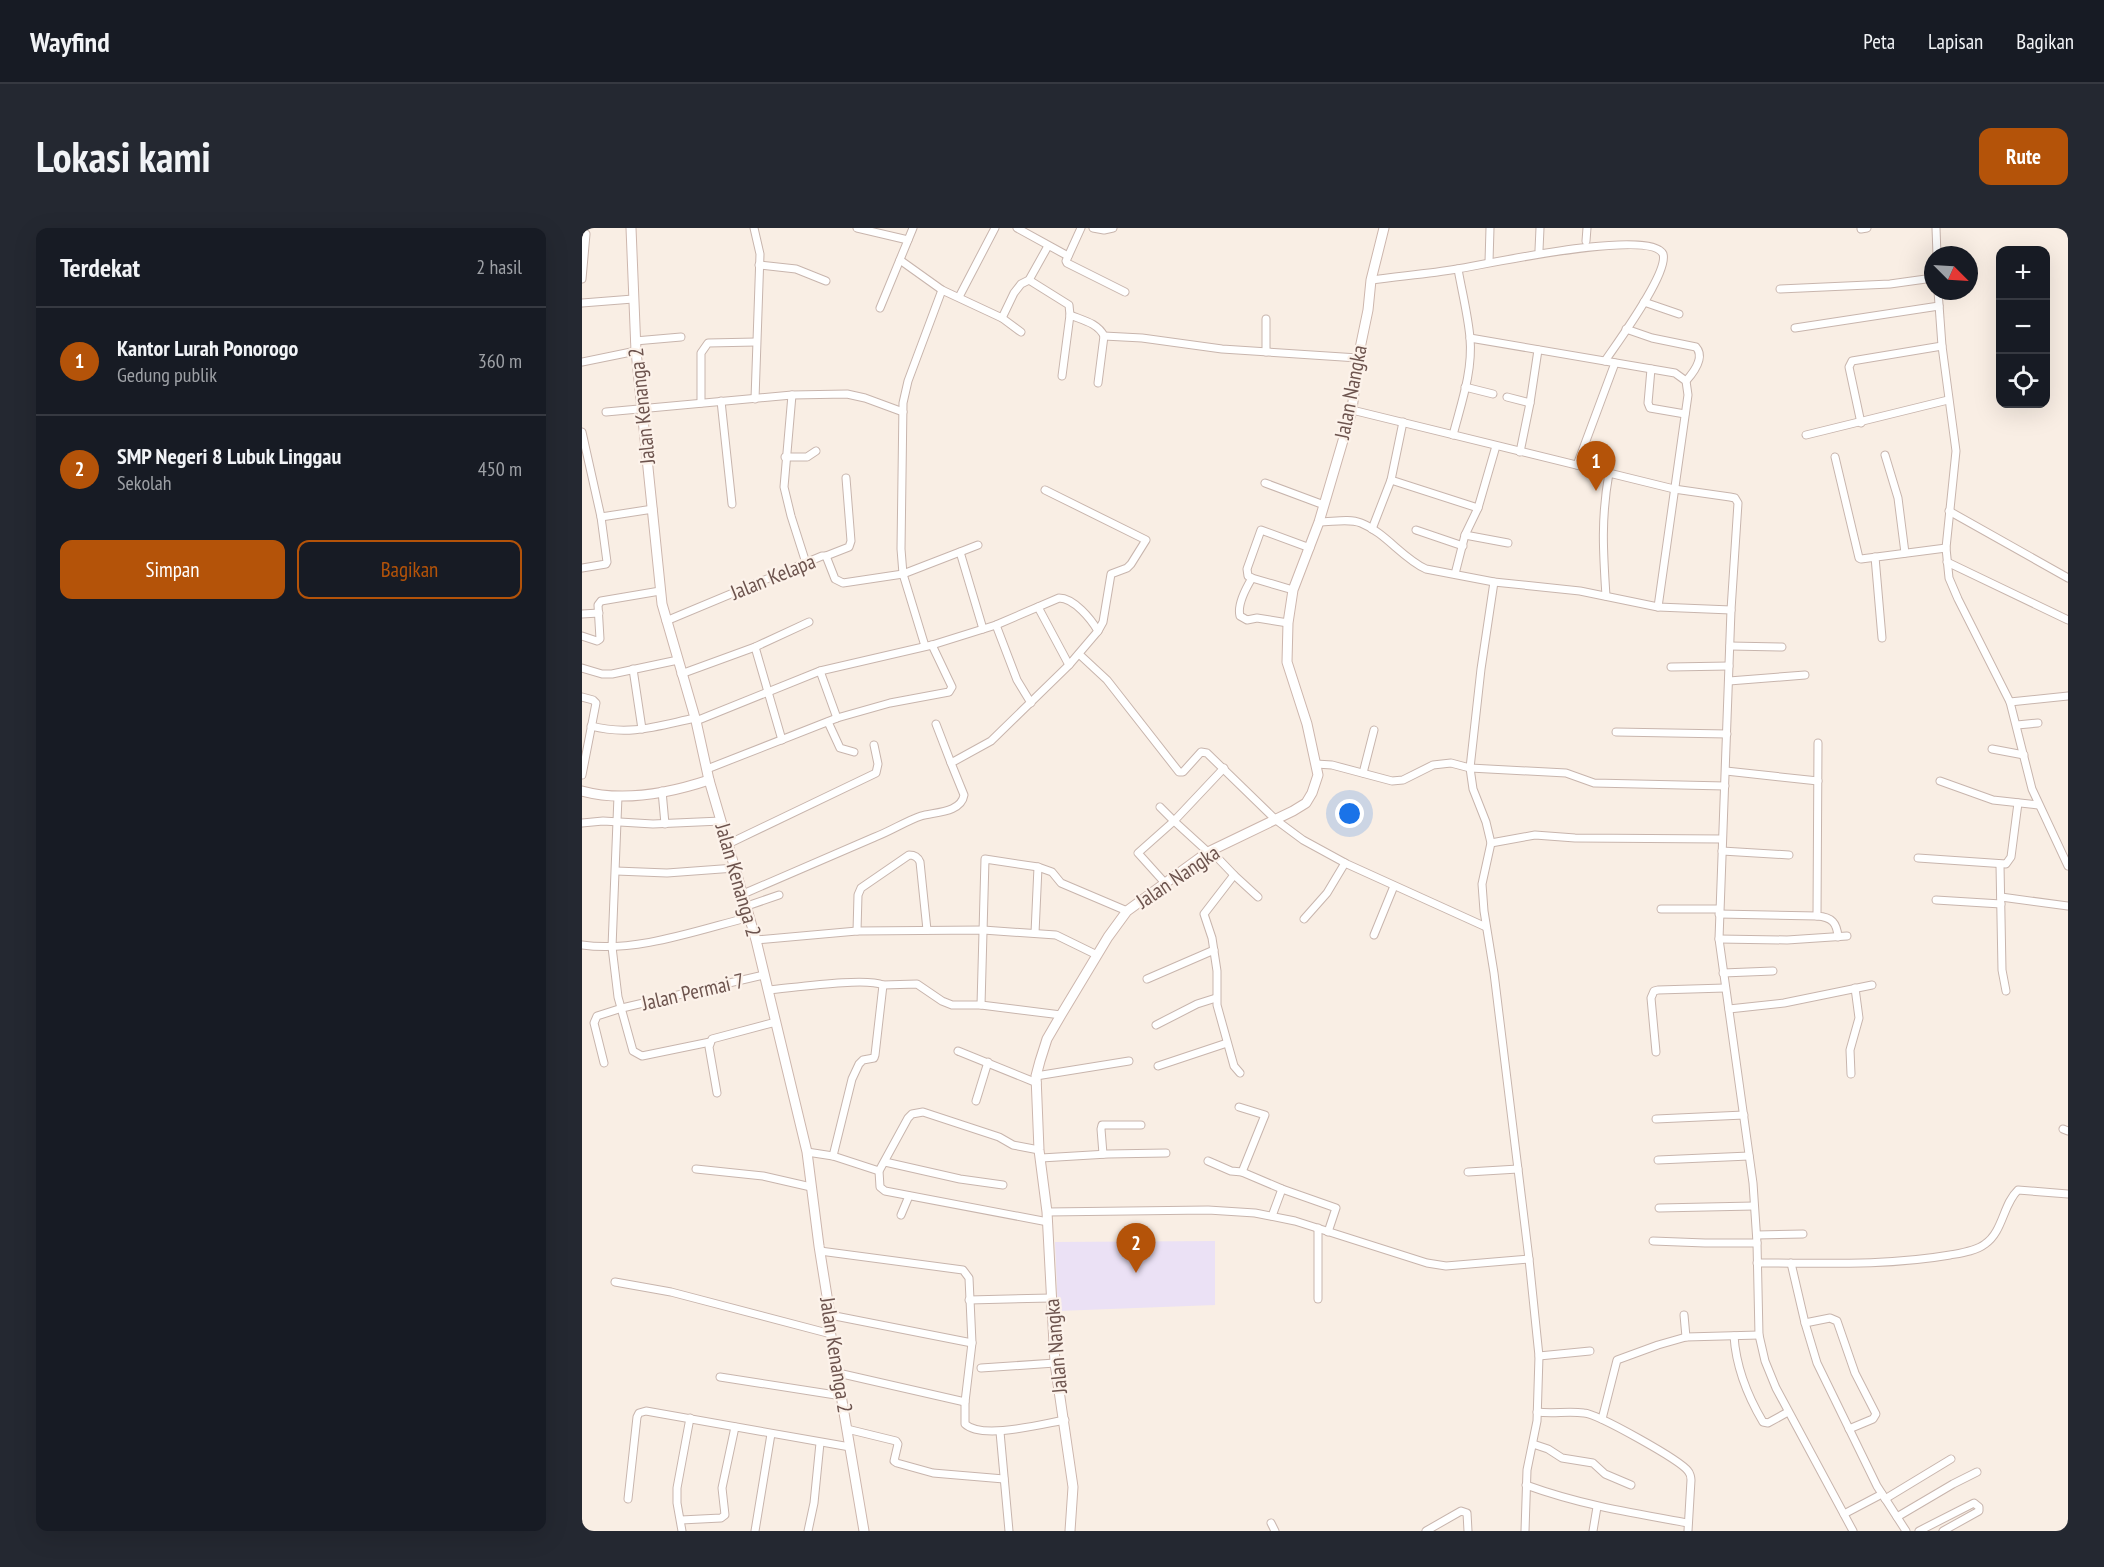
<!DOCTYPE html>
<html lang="id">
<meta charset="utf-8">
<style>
body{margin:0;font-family:"PT Sans Narrow",sans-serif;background:#242831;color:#f1f3f6}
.controls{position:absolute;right:18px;top:18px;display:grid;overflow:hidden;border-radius:12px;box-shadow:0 6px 24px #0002}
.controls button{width:54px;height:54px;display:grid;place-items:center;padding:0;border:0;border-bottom:2px solid #363941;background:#171b24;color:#f1f3f6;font:30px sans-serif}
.compass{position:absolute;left:1342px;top:18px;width:54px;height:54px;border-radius:50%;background:#171b24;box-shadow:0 6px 24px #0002;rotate:114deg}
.you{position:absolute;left:768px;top:586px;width:21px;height:21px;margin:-15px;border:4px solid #fff;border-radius:50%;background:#1a73e8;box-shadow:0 0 0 9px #1a73e833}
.badge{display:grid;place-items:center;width:39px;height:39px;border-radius:50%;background:#b45309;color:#fff;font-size:20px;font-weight:700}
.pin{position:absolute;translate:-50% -50px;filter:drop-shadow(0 2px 3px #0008)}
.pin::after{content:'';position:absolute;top:32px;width:21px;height:18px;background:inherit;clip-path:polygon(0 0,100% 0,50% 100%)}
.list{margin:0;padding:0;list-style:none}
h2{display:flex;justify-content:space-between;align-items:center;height:78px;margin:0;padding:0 24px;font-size:26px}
h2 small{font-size:20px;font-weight:400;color:#9ea1a6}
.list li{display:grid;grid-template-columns:39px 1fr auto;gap:18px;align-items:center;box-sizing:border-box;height:108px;padding:0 24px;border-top:2px solid #363941}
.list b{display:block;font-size:22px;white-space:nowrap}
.list p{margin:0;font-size:20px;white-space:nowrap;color:#9ea1a6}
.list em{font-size:20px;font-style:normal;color:#9ea1a6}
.actions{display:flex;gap:12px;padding:18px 24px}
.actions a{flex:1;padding:14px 0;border:2px solid #b45309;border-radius:12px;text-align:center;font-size:21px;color:#b45309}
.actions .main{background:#b45309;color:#fff}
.icon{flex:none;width:33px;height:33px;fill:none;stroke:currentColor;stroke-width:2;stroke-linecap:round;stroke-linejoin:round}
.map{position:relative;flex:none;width:1486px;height:1303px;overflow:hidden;border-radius:12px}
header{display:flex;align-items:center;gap:36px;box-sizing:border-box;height:84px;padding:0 30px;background:#171b24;border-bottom:2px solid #363941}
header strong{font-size:28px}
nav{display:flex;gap:33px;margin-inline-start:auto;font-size:21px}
.intro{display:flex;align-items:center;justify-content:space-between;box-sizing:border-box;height:144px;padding:0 36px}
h1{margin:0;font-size:42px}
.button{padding:15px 27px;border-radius:12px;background:#b45309;color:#fff;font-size:21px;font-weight:700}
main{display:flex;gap:36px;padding:0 36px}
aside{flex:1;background:#171b24;border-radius:12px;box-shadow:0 6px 24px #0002}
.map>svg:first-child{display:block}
</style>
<header>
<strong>Wayfind</strong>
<nav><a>Peta</a><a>Lapisan</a><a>Bagikan</a></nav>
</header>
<div class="intro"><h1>Lokasi kami</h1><a class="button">Rute</a></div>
<main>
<aside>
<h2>Terdekat<small>2 hasil</small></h2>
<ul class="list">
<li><span class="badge">1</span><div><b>Kantor Lurah Ponorogo</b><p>Gedung publik</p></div><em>360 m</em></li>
<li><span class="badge">2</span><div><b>SMP Negeri 8 Lubuk Linggau</b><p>Sekolah</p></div><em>450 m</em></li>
</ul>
<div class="actions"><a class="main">Simpan</a><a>Bagikan</a></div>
</aside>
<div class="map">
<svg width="1486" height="1303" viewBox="0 0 1486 1303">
<rect width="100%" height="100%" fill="#f9eee4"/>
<path fill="#ebe1f5" d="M633,1013V1077L476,1083L473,1014Z"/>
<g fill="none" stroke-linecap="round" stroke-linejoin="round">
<defs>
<g id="street">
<path d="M172,0L178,26L173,171"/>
<path d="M275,0L326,12"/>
<path d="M435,0L486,28"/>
<path d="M499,0L484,33L485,35L543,64"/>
<path d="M511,0L522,2L531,0"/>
<path d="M1354,0L1355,27"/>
<path d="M1279,1L1285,0"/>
<path d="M1004,13L1005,0"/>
<path d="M957,22L958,0"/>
<path d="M318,32L360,62L420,90L432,65L439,56L447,52L466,18"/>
<path d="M907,34L908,0"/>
<path d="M177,37L214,41L244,53"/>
<path d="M0,51L4,6"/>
<path d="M447,52L487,77L488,87L480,148"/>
<path d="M789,52C817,48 846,46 875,41C906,36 1069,0 1081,26C1087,45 1035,115 1023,133"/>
<path d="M1198,61L1308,56L1351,50"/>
<path d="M1356,63L1360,118L1374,223L1364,320L1367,350L1376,371L1428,474L1450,561L1486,638"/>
<path d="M377,69L413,0"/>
<path d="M1062,74L1097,86"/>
<path d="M0,75L51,71"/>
<path d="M298,80L331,0"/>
<path d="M488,87C500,92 516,95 522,108L516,155"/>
<path d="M420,90L439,104"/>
<path d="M1213,100L1357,78"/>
<path d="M1044,101L1070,110L1114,119C1123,129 1112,144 1104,153"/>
<path d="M522,108L560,110L640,121L776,130"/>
<path d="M888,110L1093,145L1104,153L1106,167L1076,379"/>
<path d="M53,113L99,109"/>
<path d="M684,124V91"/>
<path d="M0,134L54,123"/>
<path d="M1069,141L1066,175L1068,180L1103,186"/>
<path d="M883,159L911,166"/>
<path d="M210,167L202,259L209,288L224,335"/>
<path d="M925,169L948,175"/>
<path d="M139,173L150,276"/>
<path d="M119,175V125L126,115L174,114"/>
<path d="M770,182L1092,261L1148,269L1153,270L1156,275L1149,382L1137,711L1171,955L1175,1015L1177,1107L1183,1133L1194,1160L1271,1303"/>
<path d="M24,184L210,167L265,166L283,170L321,184"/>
<path d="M1279,195L1267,139L1270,133L1360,118"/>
<path d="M0,204L19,289L25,334L24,336L0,340"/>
<path d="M871,207C879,176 891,143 888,110C886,87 880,64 876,41"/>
<path d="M1224,207L1366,172"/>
<path d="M938,224L948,175L956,122"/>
<path d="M1303,227L1316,270L1323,325"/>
<path d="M203,229H225L234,223"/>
<path d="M1253,229L1277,330L1279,331L1364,320"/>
<path d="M995,237L1033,135"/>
<path d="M809,252L896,280"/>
<path d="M683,255L742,277"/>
<path d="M463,262L564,312L549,336L545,340L529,346L521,394L516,403"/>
<path d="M1367,283L1486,350"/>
<path d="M19,289L71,281"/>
<path d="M737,294C751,294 767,290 779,295C804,305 820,330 844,341L912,354L998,363L1076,379L1149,382"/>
<path d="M790,301L809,252L821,194"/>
<path d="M834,302L881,318"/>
<path d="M883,307L926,315"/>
<path d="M378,324L401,401"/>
<path d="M244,328L267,319L269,313L264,250"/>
<path d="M1293,329L1300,410"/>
<path d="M1365,334L1486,392"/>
<path d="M873,346L883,307L896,280L914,218"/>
<path d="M670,350L711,362"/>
<path d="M912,354L899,441L888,540L891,561L904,594L909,615L900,656L902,683L912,745L947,1031L957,1128L955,1193L945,1242L943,1303"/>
<path d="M1024,368C1021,323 1019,290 1027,245"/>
<path d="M456,379L487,437"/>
<path d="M0,386L17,385"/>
<path d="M84,393L240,328H244L253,351L261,355L321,346L396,317"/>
<path d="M706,395L675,390L665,392L658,388C655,377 664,360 670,350L666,348L665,341L679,302L728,320"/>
<path d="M414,397L435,452L449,475"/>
<path d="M0,408L15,413L18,411L16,377L19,373L78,363"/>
<path d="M343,418L321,346L319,321L321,175L326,153L360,62"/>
<path d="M1148,418L1200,419"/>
<path d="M173,419L200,512"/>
<path d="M497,426L525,452L597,544H601L619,524L625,525L694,592L721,612L765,636L904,699"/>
<path d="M1089,439L1147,438"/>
<path d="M0,440L20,446H30L96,432"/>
<path d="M51,441L60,501"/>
<path d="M238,443L255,490"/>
<path d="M99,446L173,419L227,394"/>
<path d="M1147,453L1223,447"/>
<path d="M0,469L11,472L14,475L0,547"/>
<path d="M1428,474L1486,468"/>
<path d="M114,493L238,443L350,417L414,397L477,370C492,370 509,391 516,403L487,437L409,513L369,535L382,567C379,585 352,584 339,588C324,593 309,603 293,609C249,628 205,647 161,666"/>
<path d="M246,494L258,520L272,524"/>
<path d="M354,496L369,535"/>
<path d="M1435,497L1456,495"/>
<path d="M9,498C48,508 75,498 113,490"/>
<path d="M1034,504L1145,506"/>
<path d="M1236,515L1235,688C1250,689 1255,695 1256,709"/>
<path d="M1410,521L1442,527"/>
<path d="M734,536L750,537L810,553L821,552L851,537L869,535L888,540L984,545L1012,555L1143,558"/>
<path d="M125,541L255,490L308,475L367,464L370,459L350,417"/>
<path d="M1144,543L1236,553"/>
<path d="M781,545L792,502"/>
<path d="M1358,553L1411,572L1456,577"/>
<path d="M80,563L83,596"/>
<path d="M36,568L30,719L36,769L51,823L60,828L128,814"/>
<path d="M578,579L592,593L556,625L583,655"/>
<path d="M0,595L21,593L71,596L139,593"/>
<path d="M909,615L953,607L993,610L1140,611"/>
<path d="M146,616L294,545L296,536L292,517"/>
<path d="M1140,623L1207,627"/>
<path d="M626,624L592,593L642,540"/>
<path d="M630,624L652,647L676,669"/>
<path d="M1336,630L1424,636L1429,629L1436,575"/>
<path d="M1418,637L1420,742L1424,763"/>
<path d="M34,643L85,645L153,640"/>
<path d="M652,647L622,686L630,710L635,743V777L652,838L658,845"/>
<path d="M1419,669L1486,678"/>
<path d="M1354,672L1419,676"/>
<path d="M165,678L197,667"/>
<path d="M1079,681H1137"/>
<path d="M1137,686L1235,688"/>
<path d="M722,691L745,665L763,635"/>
<path d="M275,703L276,667L279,660L327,627C332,627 336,629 338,634L345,702"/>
<path d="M453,705L456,639"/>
<path d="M792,707L812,658"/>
<path d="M1137,711L1205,712L1265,708"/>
<path d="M174,712L275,703L401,702L474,707L515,727"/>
<path d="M0,717C54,725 116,702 168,689"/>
<path d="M1141,745L1191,743"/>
<path d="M565,751L632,722"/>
<path d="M301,757L335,756L360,773L370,777H399L479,787"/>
<path d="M186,762C210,760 283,749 301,757L293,827L292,830L281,832L277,836L270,851L251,928"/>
<path d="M399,777L403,631L456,639L470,644L479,655L545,683"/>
<path d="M1147,781L1202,775L1290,757"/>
<path d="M574,797L615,776L634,770"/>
<path d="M376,823L455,855"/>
<path d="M1074,824L1069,770L1072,763L1076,762L1143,760"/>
<path d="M22,835L12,795L15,788L40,780L182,747"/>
<path d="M576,838L645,815"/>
<path d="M1269,846L1268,822L1277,790L1273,760"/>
<path d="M454,848L547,833"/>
<path d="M135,865L127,819L130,811L194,794"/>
<path d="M394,873L406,834"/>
<path d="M657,879L683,887L660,944"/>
<path d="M1074,891L1162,887"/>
<path d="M1481,901L1486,903"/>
<path d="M457,922L431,917L417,909L341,884L330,886L326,890L297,943L298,959L303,963L466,994"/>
<path d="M225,924L251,928L297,943"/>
<path d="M521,926L519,901L520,897H559"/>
<path d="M459,930L526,926L584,925"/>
<path d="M1076,932L1167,928"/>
<path d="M626,933L649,943L660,944L700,961L754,980L746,1004"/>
<path d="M303,934L378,951L421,957"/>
<path d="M114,941L181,948L229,959"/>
<path d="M886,944L936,941"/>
<path d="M1077,980L1172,978"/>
<path d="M465,984L626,982L673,985L713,993L845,1035L864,1038L947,1031"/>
<path d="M319,987L327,968"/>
<path d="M690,988L700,961"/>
<path d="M1175,1007L1221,1006"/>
<path d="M1071,1013L1123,1015H1175"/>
<path d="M238,1023L381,1042L387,1050L390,1115L383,1174V1196C400,1212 460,1196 483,1192"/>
<path d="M1175,1035C1239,1035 1305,1038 1368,1027C1379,1025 1394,1023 1403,1016C1421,1004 1421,976 1436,962L1486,966"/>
<path d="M1209,1035L1223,1095L1235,1135L1295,1258L1324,1303"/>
<path d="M33,1054L89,1064L249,1106"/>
<path d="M736,1071V1000"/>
<path d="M387,1072L469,1070"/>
<path d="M248,1087L390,1115"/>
<path d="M1102,1087L1104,1109"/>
<path d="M1223,1095L1248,1090L1255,1093L1273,1145L1294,1186L1291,1191L1267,1201"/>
<path d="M1152,1108C1154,1139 1165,1167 1181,1194L1186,1195L1206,1184"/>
<path d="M957,1128L1008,1123"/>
<path d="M399,1140L473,1135"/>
<path d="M256,1145L383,1174"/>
<path d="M138,1149L260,1168"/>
<path d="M955,1184C971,1186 986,1183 1002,1185C1016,1186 1098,1232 1106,1243C1108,1245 1109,1250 1109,1252L1106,1303"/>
<path d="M1020,1191L1035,1132L1076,1117L1104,1109L1177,1107"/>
<path d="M265,1201L314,1213L316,1216L312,1233L315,1235L351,1245L422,1251"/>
<path d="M418,1204L427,1303"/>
<path d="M951,1216L966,1221L980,1230L1011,1235L1023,1246L1049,1257"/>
<path d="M944,1257C999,1277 1050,1285 1106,1295"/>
<path d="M46,1271L55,1189L57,1185L64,1183L268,1219"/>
<path d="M1303,1271L1369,1231"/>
<path d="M1262,1286L1300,1266"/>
<path d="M1315,1289L1371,1256L1395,1244"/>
<path d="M99,1292L139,1290L143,1287L140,1260L153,1199"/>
<path d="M689,1295L693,1303"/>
<path d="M100,1303L95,1275V1260L108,1190"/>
<path d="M173,1303L189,1206"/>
<path d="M226,1303L232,1275L238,1215"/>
<path d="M844,1303L879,1283L885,1285L886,1303"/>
<path d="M1011,1303L1015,1279"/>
<path d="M1337,1303L1392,1275L1397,1279V1283L1361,1303"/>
</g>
<g id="secondary">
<path d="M49,0L54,123L80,376L114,493L127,552L174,712L225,924L237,1018L248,1087V1102L282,1303"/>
<path d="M0,563C40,574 88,565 127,552"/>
<path d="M488,1303L491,1259L473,1135L465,984L457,922L454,848L458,833L465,811L479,787L526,709L545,683L626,624L711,583L724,575L730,565L736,547L725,496L705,434L706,395L711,362L737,294L770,182L776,130L786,82L789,52L802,0"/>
</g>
</defs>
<use href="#street" stroke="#c8b5ad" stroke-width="9"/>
<use href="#secondary" stroke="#cdb6ad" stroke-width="11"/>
<use href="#street" stroke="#fff" stroke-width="7"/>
<use href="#secondary" stroke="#fff" stroke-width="9"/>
</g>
<g text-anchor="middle" stroke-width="4.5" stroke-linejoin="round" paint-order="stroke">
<g font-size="21" fill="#6d544e" stroke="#fcf2ea">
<text transform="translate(769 164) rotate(-79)" y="7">Jalan Nangka</text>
<text transform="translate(60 178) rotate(-96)" y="7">Jalan Kenanga 2</text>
<text transform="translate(191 349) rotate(-22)" y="7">Jalan Kelapa</text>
<text transform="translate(596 649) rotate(-34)" y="7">Jalan Nangka</text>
<text transform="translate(156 652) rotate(74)" y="7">Jalan Kenanga 2</text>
<text transform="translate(111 764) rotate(-13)" y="7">Jalan Permai 7</text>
<text transform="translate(474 1118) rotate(-95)" y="7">Jalan Nangka</text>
<text transform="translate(254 1127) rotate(81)" y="7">Jalan Kenanga 2</text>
</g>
</g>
</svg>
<div class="controls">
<button>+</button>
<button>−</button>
<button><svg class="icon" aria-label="locate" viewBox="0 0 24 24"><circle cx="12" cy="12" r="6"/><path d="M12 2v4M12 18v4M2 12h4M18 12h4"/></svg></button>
</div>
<svg class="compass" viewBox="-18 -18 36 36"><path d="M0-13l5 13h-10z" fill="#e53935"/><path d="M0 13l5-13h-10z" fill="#9ea1a6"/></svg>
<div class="you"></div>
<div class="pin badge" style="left:1014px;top:263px">1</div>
<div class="pin badge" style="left:554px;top:1045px">2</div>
</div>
</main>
